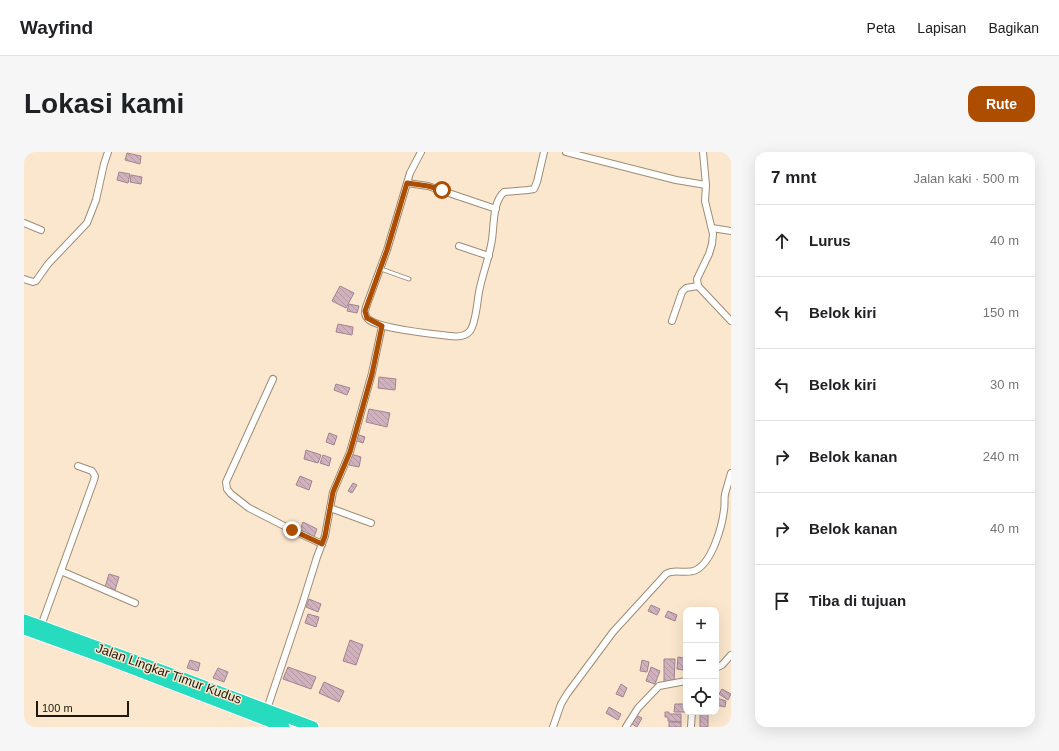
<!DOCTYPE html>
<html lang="id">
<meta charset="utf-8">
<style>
body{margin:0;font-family:Arial,sans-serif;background:#f6f6f6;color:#202124}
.controls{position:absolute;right:12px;bottom:12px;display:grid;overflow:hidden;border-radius:8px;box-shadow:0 4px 16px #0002}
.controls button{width:36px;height:36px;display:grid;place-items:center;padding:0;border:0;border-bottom:1px solid #e0e0e0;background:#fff;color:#202124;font:20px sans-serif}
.scale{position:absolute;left:12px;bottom:10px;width:93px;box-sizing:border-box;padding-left:4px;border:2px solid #1e180e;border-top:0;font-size:11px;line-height:14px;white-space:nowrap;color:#1e180e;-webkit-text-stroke:3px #fae7cd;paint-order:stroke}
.stop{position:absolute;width:12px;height:12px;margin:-9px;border:3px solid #ad4d00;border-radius:50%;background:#fff}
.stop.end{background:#ad4d00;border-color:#fff;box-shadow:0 1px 4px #0008}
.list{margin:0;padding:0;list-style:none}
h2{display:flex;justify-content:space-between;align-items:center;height:52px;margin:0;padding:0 16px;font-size:17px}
h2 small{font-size:13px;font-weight:400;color:#757577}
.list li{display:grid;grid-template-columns:26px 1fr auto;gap:12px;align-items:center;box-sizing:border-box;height:72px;padding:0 16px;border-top:1px solid #e0e0e0}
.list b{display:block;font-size:15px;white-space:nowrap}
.list em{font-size:13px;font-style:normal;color:#757577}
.icon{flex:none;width:22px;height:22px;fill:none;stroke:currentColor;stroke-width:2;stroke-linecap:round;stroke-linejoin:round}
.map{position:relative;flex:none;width:707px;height:575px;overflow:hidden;border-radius:12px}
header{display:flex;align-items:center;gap:24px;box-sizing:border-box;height:56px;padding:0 20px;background:#fff;border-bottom:1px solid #e0e0e0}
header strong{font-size:19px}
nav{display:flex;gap:22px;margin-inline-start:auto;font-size:14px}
.intro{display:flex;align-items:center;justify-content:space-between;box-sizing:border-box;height:96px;padding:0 24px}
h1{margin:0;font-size:28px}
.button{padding:10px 18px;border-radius:12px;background:#ad4d00;color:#fff;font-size:14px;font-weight:700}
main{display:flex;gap:24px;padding:0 24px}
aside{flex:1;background:#fff;border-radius:12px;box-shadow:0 4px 16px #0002}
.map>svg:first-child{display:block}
</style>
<header>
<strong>Wayfind</strong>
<nav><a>Peta</a><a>Lapisan</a><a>Bagikan</a></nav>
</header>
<div class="intro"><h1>Lokasi kami</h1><a class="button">Rute</a></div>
<main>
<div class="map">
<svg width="707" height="575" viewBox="0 0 707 575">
<defs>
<pattern id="building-back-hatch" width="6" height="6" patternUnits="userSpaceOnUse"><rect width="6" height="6" fill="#d1b1be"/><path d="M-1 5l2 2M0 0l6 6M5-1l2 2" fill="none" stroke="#b398a2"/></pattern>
</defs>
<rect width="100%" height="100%" fill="#fae7cd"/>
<g fill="url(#building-back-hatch)" stroke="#a28491">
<path d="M103,1L117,4L116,12L101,8Z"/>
<path d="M95,20L106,22L104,31L93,28Z"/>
<path d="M107,23L118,25L117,32L106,30Z"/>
<path d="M316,134L330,141L322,156L308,149Z"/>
<path d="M325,152L335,154L333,161L323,159Z"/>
<path d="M314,172L329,175L328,183L312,180Z"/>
<path d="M355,225L372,227L371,238L354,236Z"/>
<path d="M312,232L326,236L323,243L310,238Z"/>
<path d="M345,257L366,261L363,275L342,270Z"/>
<path d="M305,281L313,284L310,293L302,290Z"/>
<path d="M332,282L341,285L339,291L330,288Z"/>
<path d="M282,298L297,303L294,311L280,307Z"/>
<path d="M327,302L337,305L335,315L325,313Z"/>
<path d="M299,303L307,306L305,314L296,311Z"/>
<path d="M276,324L288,329L285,338L272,333Z"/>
<path d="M329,331L333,333L328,341L324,339Z"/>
<path d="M279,370L293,377L290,385L276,378Z"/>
<path d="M85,422L95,425L91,438L81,435Z"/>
<path d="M285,447L297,452L294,460L282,455Z"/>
<path d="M627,453L636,457L633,463L624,459Z"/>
<path d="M644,459L653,463L651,469L641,465Z"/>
<path d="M284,462L295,465L292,475L281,471Z"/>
<path d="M326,488L339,493L332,513L319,509Z"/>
<path d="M654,505L660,506L659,518L653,517Z"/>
<path d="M640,507H651L650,531H640Z"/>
<path d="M166,508L176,511L174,519L163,516Z"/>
<path d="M618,508L625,510L623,520L616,519Z"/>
<path d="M264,515L292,525L287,537L259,527Z"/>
<path d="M627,515L636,519L631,532L622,529Z"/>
<path d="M194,516L204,520L200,530L189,526Z"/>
<path d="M300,530L320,539L315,550L295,541Z"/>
<path d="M597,532L603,536L599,545L592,542Z"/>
<path d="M698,537L707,542L704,548L695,542Z"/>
<path d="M693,546L702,549L701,555L692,553Z"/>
<path d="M651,552H662L663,560H650Z"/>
<path d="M585,555L597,562L594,568L582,561Z"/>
<path d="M641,560H645V562H657V570L644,569V565H641Z"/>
<rect x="676" y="560" width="8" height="15"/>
<path d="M612,563L618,566L613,575L608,572Z"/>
<rect x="645" y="570" width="12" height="5"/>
</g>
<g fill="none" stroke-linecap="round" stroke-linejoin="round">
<defs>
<path id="lane" d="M357,117L385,127"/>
<g id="street">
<path d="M397,0L386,21L363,98L342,155C341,159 340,163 344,167C355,177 409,182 426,184C433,185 441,185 446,179C452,171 453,151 455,140C458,124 464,109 467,93C471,77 467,52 480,40L504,38L510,37L513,30L520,0"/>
<path d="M542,0L652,28L682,33"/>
<path d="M679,0L682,33L681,49L689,82L688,92L685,102L673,127L674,134L707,169"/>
<path d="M383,31L404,34L472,57"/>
<path d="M0,71L17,78"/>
<path d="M688,76L707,79"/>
<path d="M435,94L465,104"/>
<path d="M0,127L9,130L12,129L24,112L63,71L72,48L80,12L84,0"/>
<path d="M648,169L658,140L662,136L674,134"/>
<path d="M249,227L202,330L203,337L207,342L225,356L268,378L298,392"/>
<path d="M306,356L347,371"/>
<path d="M37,419L111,451"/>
<path d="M17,474L70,328L71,324L68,319L54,314"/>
<path d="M692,516L698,513L707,503"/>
<path d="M243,557L279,450L293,405L301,384L309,340L326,300L348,221L358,174"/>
<path d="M529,575L537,552L543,542L589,480L642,422C651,416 662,423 672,418C688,410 698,375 700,358C701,353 700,347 701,342C703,335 705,328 707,321"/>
<path d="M602,575L614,556L635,534L662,529"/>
<path d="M667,575L668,560"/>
</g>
<g id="highway">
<path d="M0,468L164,528L289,575"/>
<path d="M0,477L81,506L260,575"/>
</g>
</defs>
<use href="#lane" stroke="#9e8c75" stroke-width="5"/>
<use href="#street" stroke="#9e8c75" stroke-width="8"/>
<use href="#highway" stroke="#fff" stroke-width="13"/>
<use href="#lane" stroke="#fff" stroke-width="3"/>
<use href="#street" stroke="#fff" stroke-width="6"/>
<use href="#highway" stroke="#27dbbe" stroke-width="11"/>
</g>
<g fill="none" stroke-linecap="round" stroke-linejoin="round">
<path stroke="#ad4d00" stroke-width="5" d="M268,378L298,392L301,384L309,340L326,300L348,222L358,174L343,166L341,159L363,98L383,31L404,34L418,38"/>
</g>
<g text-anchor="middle" stroke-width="3" stroke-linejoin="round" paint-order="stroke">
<g font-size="13" fill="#1e180e" stroke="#fae7cd">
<text transform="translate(145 521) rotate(20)" y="5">Jalan Lingkar Timur Kudus</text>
</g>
</g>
</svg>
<div class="controls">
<button>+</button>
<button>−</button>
<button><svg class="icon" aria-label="locate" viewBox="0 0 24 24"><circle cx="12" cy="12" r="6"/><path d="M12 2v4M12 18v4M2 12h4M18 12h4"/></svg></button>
</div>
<div class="scale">100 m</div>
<div class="stop" style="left:418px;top:38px"></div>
<div class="stop end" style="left:268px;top:378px"></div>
</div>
<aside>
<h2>7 mnt<small>Jalan kaki · 500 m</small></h2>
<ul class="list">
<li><svg class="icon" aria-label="ahead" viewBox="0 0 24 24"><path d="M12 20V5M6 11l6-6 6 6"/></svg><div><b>Lurus</b></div><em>40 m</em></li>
<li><svg class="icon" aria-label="left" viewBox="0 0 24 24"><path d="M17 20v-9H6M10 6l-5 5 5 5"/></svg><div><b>Belok kiri</b></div><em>150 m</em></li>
<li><svg class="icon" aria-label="left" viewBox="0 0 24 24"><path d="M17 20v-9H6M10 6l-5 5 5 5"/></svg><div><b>Belok kiri</b></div><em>30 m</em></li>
<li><svg class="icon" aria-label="right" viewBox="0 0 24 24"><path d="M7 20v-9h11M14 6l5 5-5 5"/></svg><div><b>Belok kanan</b></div><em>240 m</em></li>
<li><svg class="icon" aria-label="right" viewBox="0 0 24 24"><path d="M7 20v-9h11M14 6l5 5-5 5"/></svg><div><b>Belok kanan</b></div><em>40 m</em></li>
<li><svg class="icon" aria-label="arrive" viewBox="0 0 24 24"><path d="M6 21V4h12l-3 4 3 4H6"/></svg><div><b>Tiba di tujuan</b></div></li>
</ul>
</aside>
</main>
